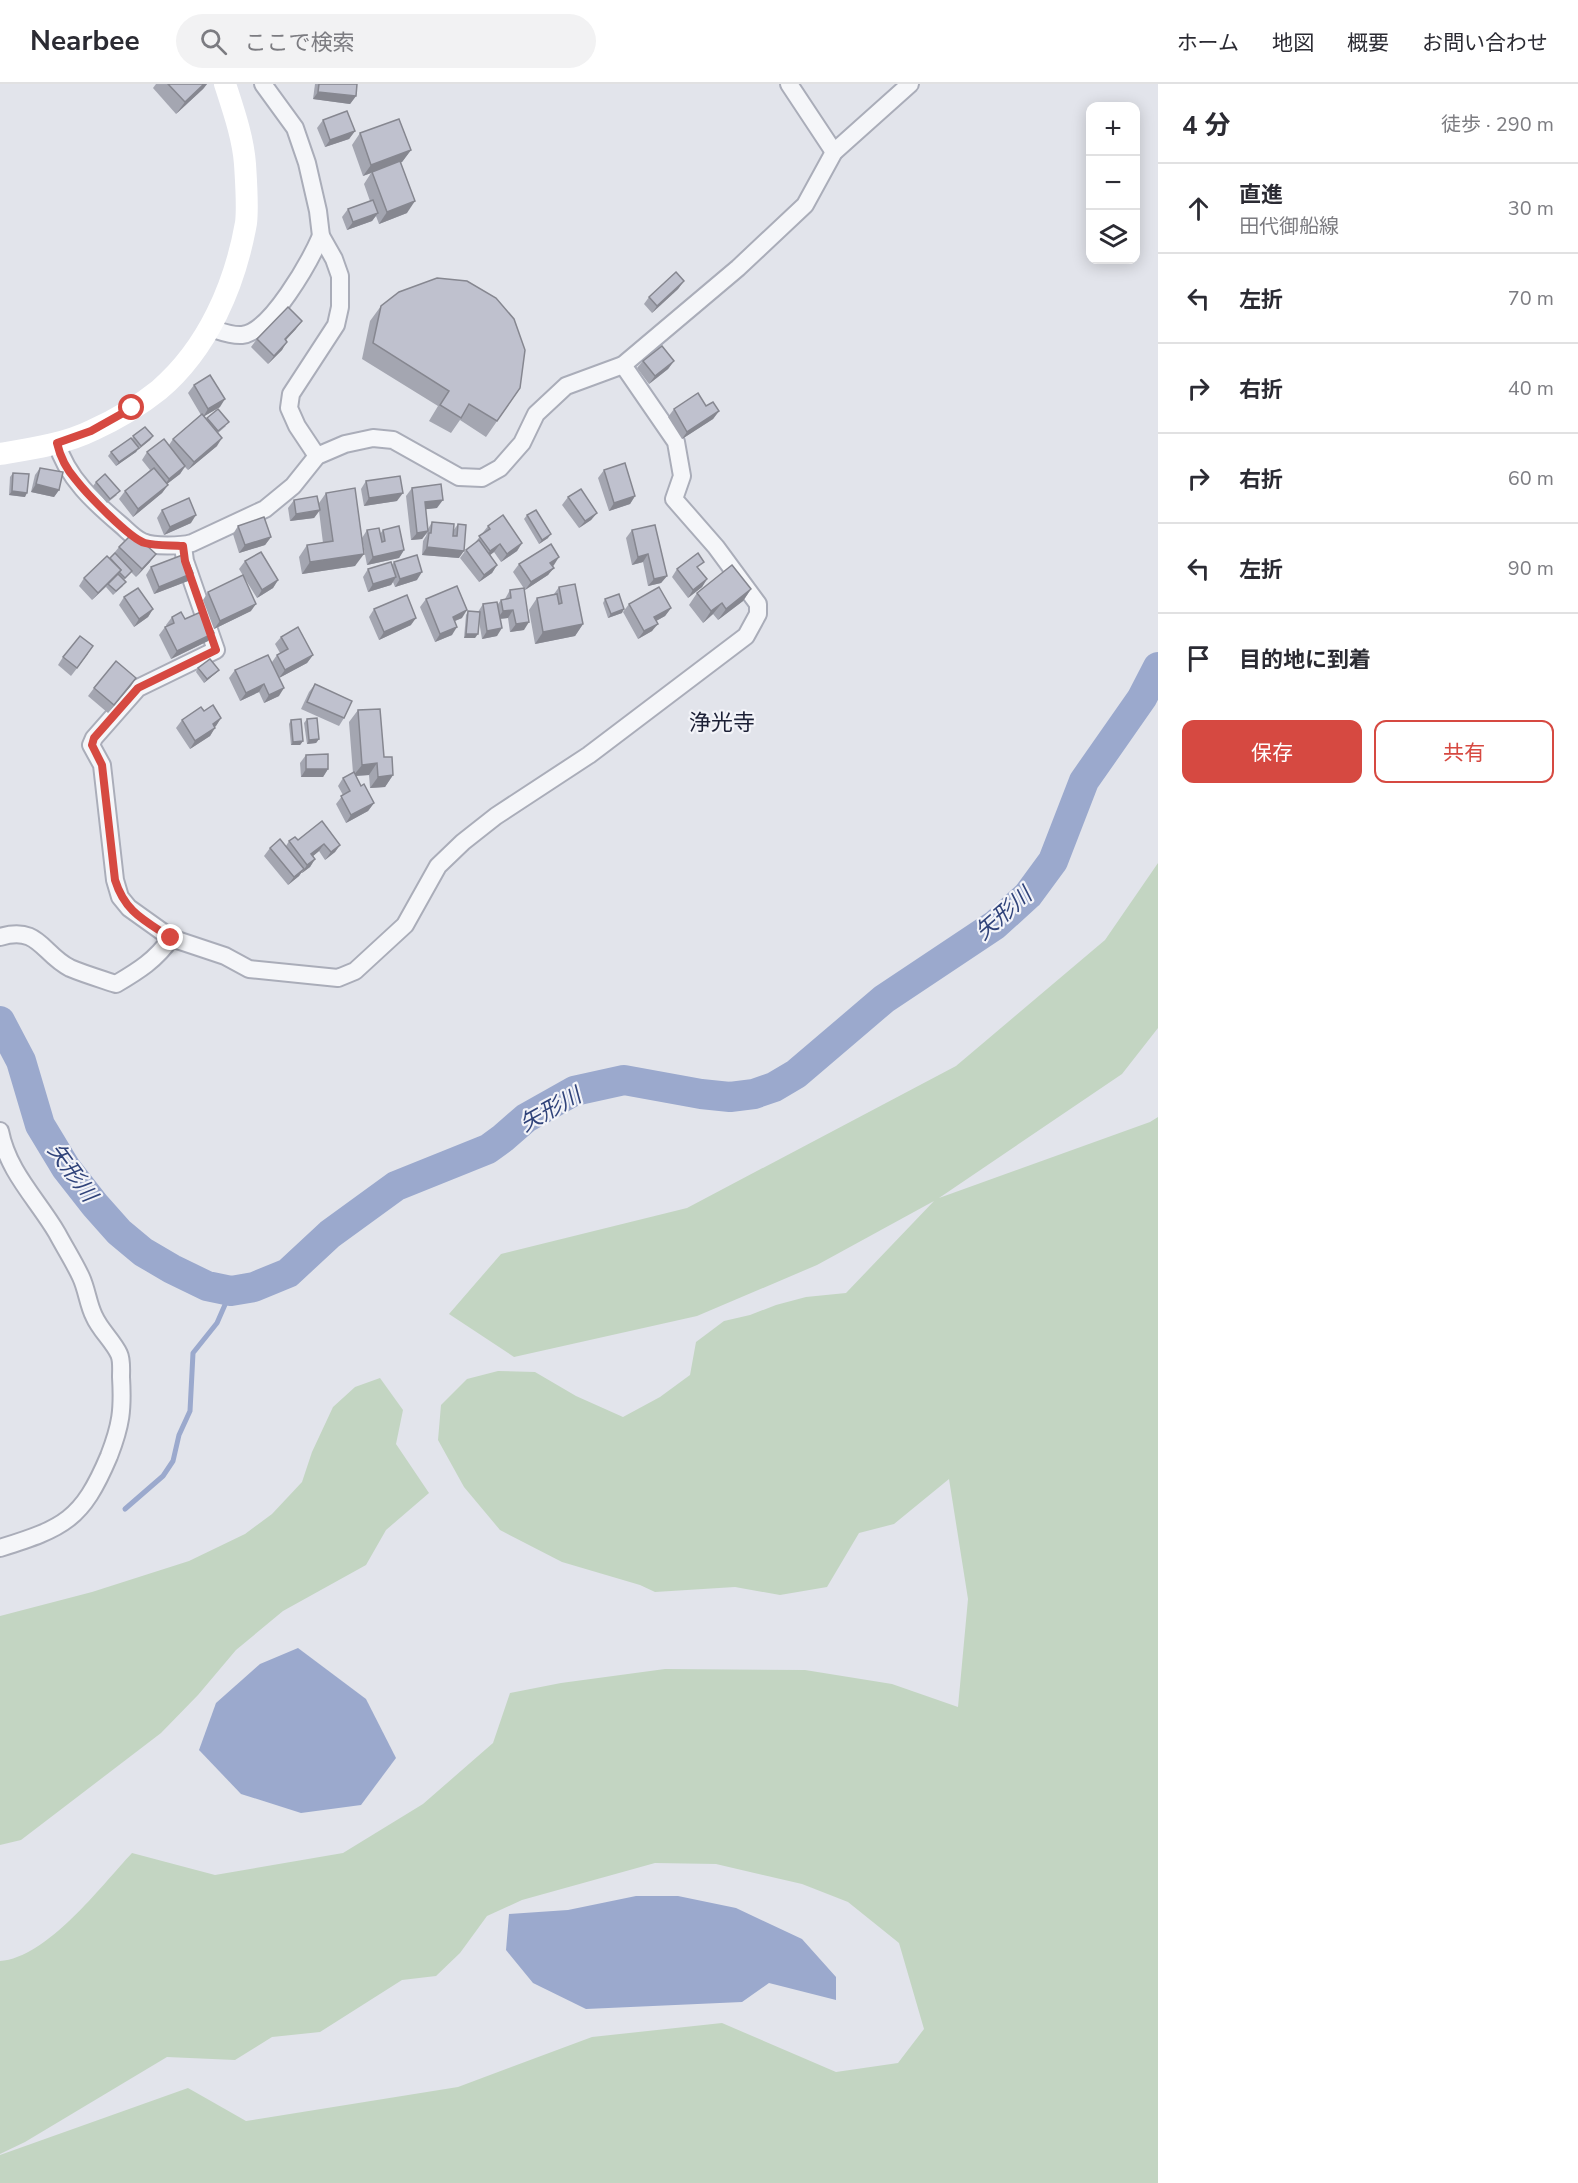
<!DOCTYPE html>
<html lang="ja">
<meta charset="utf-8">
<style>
body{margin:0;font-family:"Nunito Sans","Noto Sans JP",sans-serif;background:#f2f2f3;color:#2b2b33}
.controls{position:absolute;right:18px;top:18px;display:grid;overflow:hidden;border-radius:12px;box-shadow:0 3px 15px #0003}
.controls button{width:54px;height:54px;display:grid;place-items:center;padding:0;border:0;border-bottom:2px solid #e1e1e2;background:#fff;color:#2b2b33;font:30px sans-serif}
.stop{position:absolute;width:18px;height:18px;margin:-14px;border:4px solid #d64941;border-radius:50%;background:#fff}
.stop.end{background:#d64941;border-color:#fff;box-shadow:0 2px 6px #0008}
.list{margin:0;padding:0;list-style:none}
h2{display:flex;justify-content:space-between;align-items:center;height:78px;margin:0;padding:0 24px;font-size:26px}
h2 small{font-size:20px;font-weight:400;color:#7c7c81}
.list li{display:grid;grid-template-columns:39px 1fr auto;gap:18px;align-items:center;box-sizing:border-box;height:90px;padding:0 24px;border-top:2px solid #e1e1e2}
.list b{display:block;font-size:22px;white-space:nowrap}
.list p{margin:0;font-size:20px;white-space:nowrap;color:#7c7c81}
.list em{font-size:20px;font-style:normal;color:#7c7c81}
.actions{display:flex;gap:12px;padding:18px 24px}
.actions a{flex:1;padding:14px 0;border:2px solid #d64941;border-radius:12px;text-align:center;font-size:21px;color:#d64941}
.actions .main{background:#d64941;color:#fff}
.icon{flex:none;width:33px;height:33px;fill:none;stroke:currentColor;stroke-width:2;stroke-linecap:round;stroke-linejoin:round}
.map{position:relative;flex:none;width:1158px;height:2099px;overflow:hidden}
header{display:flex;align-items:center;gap:36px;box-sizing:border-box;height:84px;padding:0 30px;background:#fff;border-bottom:2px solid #e1e1e2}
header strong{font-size:28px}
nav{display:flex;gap:33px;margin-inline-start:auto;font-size:21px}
.search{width:420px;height:54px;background:#f2f2f3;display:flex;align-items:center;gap:15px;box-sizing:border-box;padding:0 21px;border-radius:33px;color:#7c7c81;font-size:22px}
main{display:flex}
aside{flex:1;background:#fff}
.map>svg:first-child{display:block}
</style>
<header>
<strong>Nearbee</strong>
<div class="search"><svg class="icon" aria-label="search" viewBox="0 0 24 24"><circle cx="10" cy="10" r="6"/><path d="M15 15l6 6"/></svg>ここで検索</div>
<nav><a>ホーム</a><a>地図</a><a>概要</a><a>お問い合わせ</a></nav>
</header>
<main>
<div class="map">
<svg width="1158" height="2099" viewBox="0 0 1158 2099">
<rect width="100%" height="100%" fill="#e2e4eb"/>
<g fill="#c3d5c2">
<path d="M1158,779V944L1122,990L939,1114L1150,1038L1158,1033V2099H0V2071L188,2004L246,2037L458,2003L592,1953L722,1939L836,1988L898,1979L924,1945L899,1859L848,1818L802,1800L716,1780L655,1779L522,1816L487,1832L460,1869L436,1892L402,1896L320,1948L272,1953L235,1976L167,1973L25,2058L0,2070V1877C47,1874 101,1802 132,1769L215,1791L343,1769L423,1720L493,1659L510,1609L561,1599L665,1585L805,1586L892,1600L958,1623L968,1515L949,1395L894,1440L859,1449L827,1503L780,1511L735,1503L655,1508L640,1501L562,1478L500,1446L464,1403L438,1356L441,1321L467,1295L498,1287L535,1288L576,1312L623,1333L660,1313L690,1291L696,1258L724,1237L750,1231L776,1221L806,1213L846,1209L934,1117L817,1181L697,1232L514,1273L449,1230L501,1170L687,1124L956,982L1105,856Z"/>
<path d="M380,1294L403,1326L396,1360L429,1409L386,1446L366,1481L283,1527L236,1566L198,1611L161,1649L21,1756L0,1761V1532L92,1508L189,1477L245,1450L272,1430L302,1398L312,1368L333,1323L355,1303Z"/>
</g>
<g fill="#9ba9cd">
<path d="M298,1564L366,1615L396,1674L361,1721L301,1729L241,1710L199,1666L216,1619L260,1580Z"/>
<path d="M636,1812H678L736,1824L802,1855L836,1893V1916L769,1899L742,1918L586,1925L533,1899L506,1866L509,1830L568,1826Z"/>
</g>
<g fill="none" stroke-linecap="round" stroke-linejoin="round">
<path stroke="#9ba9cd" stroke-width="5" d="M125,1425L163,1392L173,1377L179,1351L190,1327L193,1269L217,1239L231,1207"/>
<path stroke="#9ba9cd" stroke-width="30" d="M0,937L21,977L40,1041L66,1084L95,1121L119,1148L143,1168L172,1185L207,1202L231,1207L254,1203L288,1189L330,1150L396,1102L488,1065L503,1054L526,1034L574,1007L624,996L701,1010L730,1013L754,1010L774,1003L796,990L884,915L995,841L1028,811L1053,777L1084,697L1142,614L1158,583"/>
<defs>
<g id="street">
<path d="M263,0L295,44L307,79L318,127L321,152L334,175L340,192V223L336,241L291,310L289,324L297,342L317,372"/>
<path d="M789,0L834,68"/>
<path d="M210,244C220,247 231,252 242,251C271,248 310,177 321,152"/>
<path d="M57,359C66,393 95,419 121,441C128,447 135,455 143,458C153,463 182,462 192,459L265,425L293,402L317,372L345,360L373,354L393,356L459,393L482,394L500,384L522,359L536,330L566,302L623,281L738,184L805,121L834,68L910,0"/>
<path d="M183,462L185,477L216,566L138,604L94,654L91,661L102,681L115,796L120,813L129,824L171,854L225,872L249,885L338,894L355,887L405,841L438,782L463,758L496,732L589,671L746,552L758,530V520L716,463L674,415L682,392L676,358L623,281"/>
<path d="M0,853C39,841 42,870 70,884C84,890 101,895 116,900C138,887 156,876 171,854"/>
<path d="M0,1047C8,1088 37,1115 57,1149C65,1164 74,1178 81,1193C87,1206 88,1220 94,1232C100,1246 113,1257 119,1270C122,1276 121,1286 121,1293C123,1326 121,1341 109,1372C82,1436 64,1444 0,1464"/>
</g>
</defs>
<use href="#street" stroke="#aaadb9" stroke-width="20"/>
<use href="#street" stroke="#f5f6f9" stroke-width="16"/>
<path stroke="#fff" stroke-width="22" d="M0,370C30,365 65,360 93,346C115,336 139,322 159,306C208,264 235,201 246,139C248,123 246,96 245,80C243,53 233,25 225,0"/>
</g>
<g fill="#a4a6b1">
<path d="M156,0H207L203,5L176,30L153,4Z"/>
<path d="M315,0H357L356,12L350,20L313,15Z"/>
<path d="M323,36L355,47L349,55L325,63L317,44Z"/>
<path d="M360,49L411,66L402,78H401L407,129L379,140L376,132L372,137L347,146L342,133L348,125L370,117L364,100L371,89L363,92L352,61Z"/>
<path d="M684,197L678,205L652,229L644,220L649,213Z"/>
<path d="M381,222L520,304L486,353L460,336L451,349L429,337L438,322L362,275L370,237Z"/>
<path d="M296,245L286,256L282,266L268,280L251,263L257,255Z"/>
<path d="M643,277H674L668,285L649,300L637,284Z"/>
<path d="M194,301L220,323L204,332L206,335L226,342L218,349L217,362L188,386L185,383L180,390L167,400L168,401L162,409L133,433L119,415L125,407L150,386L142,376L147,368L169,361L173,355L201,331L188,309Z"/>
<path d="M706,322L719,327L713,335L682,355L668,333L674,325Z"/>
<path d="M133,352H153L150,356L138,365L136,368L116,382L108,372L111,368L132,355Z"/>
<path d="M40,384L59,406L54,413L31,408L35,391Z"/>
<path d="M604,386L635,412L630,420L609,427L598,394Z"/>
<path d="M13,389L25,413L9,411L10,393Z"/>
<path d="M366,397L397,417L364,422L361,405Z"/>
<path d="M96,398L117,411L107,419L93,402Z"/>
<path d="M412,404L437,424L425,425L428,445L432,438L453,447L458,440L459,474L422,471L423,457L426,452L427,449L422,455L411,456L406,412Z"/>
<path d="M326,409L362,454L367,446L380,450L383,446L404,466L399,474L367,481L362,455L355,482L302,490L299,473L307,461L323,459L319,427L314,434L290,437L288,424L294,416L319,419Z"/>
<path d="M568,413L597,429L591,436L579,444L562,421Z"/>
<path d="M162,426L191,439L164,451L157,434Z"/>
<path d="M527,431L548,454L539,460L524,435Z"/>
<path d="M238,442L271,453L265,461L239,469L233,450Z"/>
<path d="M488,442L522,459L517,467L501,478L494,468L490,471L497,481L492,489L479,498L460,474L466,466L474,460Z"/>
<path d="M632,446L667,492L661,499L648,502L643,478L632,481L626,454Z"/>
<path d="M119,463L150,478L136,493L131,488L124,496L123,502L113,511L106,503L92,516L79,502L84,494L110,474Z"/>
<path d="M245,477L278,496L273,504L257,514L239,485Z"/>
<path d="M394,478L417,496L395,503L393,498L391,501L368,508L363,493L368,485L392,481Z"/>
<path d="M519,480L554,481L548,491L525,506L513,488Z"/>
<path d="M151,483L193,489L188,497L154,510L146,491Z"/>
<path d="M677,485L707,495L702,503L688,514L672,493Z"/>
<path d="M559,503L583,540L575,552L535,560L529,526L537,514L554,510Z"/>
<path d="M751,505L743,517L718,536L713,530L703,539L689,521L697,509Z"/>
<path d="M510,506L524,546L510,548L508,534L500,535L497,552L482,555L479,537L475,554H464L466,531L468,527L478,528L483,520H498L501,516L505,515Z"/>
<path d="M208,508L251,527L214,545L203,516Z"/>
<path d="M124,513L153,525L148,533L134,543L119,521Z"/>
<path d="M426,515L462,534L455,537L452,551L435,558L420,523Z"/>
<path d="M605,515L622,529L608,534L603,519Z"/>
<path d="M629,520L671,524L665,532L656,537L652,547L638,555L623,528Z"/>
<path d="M374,525L411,541L379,556L369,533Z"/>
<path d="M172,533L214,549L208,557L171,575L159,551L165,543H167L166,541Z"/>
<path d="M281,553L313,571L307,579L279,594V612L264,619L259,608L240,617L229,594L235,586L272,578L277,571L280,569L275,560Z"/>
<path d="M88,570L71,592L58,581L63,573Z"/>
<path d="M198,584L219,586L216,589L204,599L196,588Z"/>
<path d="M136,594L108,629L88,612L94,604Z"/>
<path d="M315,600L344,634L339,642L301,625L309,608Z"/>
<path d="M358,626L393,691L385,703L370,704L369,691L356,692L361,702L374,719L368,727L346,739L336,720L343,711L338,702L343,694L353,689L349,638Z"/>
<path d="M204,627L221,634L215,643L210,652L190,665L176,644L182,636Z"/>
<path d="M307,635L319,655L316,659L307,660L304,639Z"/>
<path d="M291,636L303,657L300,661H291L289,640Z"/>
<path d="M306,671L328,685L323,693H301L300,679Z"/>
<path d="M298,756L340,761L335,768L325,776L319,767L313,772L315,775L310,783L302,789H301L299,792L288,801L264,772L270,764L286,762L289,757Z"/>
</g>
<g fill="#868790">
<path d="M204,0H207L203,5L176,30L185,18Z"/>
<path d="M318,8L356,12L350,20L313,15Z"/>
<path d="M355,47L349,55L325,63L330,56Z"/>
<path d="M411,66L402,78L372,89V88L371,89L363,92L371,81Z"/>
<path d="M415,117L407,129L379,140L387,128Z"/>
<path d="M378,129L372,137L347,146L353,138Z"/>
<path d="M684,197L678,205L652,229L657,222Z"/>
<path d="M302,237L296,245L279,263L285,255Z"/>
<path d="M287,258L282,266L268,280L274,272Z"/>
<path d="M674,277L668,285L649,300L655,292Z"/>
<path d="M225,315L220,323L203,333L208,325Z"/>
<path d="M719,327L713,335L682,355L687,348Z"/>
<path d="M153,352L150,356L138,366L141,362Z"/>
<path d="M222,354L217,362L188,386L194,378Z"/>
<path d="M139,364L136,368L116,382L119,378Z"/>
<path d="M185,382L180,390L163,403L169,395Z"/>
<path d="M36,400L59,406L54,413L31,408Z"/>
<path d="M168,401L162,409L133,433L138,425Z"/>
<path d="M12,407L27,409L25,413L9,411Z"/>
<path d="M403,409L397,417L364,422L369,414Z"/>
<path d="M635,412L630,420L609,427L614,419Z"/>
<path d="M443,416L437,424L419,426L425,418Z"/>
<path d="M320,426L314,434L290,437L296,430Z"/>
<path d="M597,429L591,436L579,444L585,437Z"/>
<path d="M196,431L191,439L164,451L170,443Z"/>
<path d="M428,447L422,455L411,456L417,449Z"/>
<path d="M551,450L548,454L539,460L542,456Z"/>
<path d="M271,453L265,461L239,469L245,461Z"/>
<path d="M522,459L517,467L501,478L507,470Z"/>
<path d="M500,460L494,468L485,475L490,467Z"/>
<path d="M427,463L464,467L459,474L422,471Z"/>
<path d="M404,466L399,474L367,481L373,473Z"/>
<path d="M156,470L150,478L136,493L142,485Z"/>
<path d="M364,470L355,482L302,490L310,478Z"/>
<path d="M648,470L643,478L632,481L638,473Z"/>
<path d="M559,473L554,481L545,486L550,479Z"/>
<path d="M497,481L492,489L479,498L484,491Z"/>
<path d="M554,484L548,491L525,506L531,498Z"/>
<path d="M121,486L115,494L108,500L92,516L98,509Z"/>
<path d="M422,488L417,496L395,503L400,495Z"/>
<path d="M193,489L188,497L154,510L159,503Z"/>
<path d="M667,492L661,499L648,502L654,495Z"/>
<path d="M396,493L391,501L368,508L373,500Z"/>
<path d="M707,495L702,503L688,514L693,506Z"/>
<path d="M278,496L273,504L257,514L262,506Z"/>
<path d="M751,505L743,517L718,536L726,525Z"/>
<path d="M722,519L713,530L703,539L711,527Z"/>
<path d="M256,520L251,527L214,545L220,537Z"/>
<path d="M671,524L665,532L649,541L654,533Z"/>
<path d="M153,525L148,533L134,543L139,535Z"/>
<path d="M624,525L622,529L608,534L611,530Z"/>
<path d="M467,526L462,534L447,540L453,533Z"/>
<path d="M513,526L508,534L497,535L503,527Z"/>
<path d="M416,534L411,541L379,556L384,548Z"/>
<path d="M529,538L524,546L510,548L516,540Z"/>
<path d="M583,540L575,552L535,560L543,548Z"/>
<path d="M658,540L652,547L638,555L644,547Z"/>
<path d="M457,543L452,551L435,558L440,550Z"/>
<path d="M502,544L497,552L482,555L487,547Z"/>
<path d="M214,549L208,557L171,575L177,567Z"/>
<path d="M466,550H478L475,554H464Z"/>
<path d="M313,571L307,579L279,594L285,586Z"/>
<path d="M219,586L216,589L204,599L207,595Z"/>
<path d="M136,594L131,602L108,629L114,621Z"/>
<path d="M264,600L259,608L240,617L246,609Z"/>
<path d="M284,604L279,612L264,619L269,611Z"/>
<path d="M221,634L216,642L207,648L213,640Z"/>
<path d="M215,644L210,652L190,665L195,657Z"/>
<path d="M319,655L316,659L307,660L309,656Z"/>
<path d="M303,657L300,661H291L293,658Z"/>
<path d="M377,679L369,691L353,692L362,681Z"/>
<path d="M306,685H328L323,693H301Z"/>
<path d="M393,691L385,703L370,704L378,693Z"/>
<path d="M374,719L368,727L346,739L351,731Z"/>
<path d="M324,760L319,767L306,778L311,770Z"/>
<path d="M340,761L335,768L325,776L331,768Z"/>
<path d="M315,775L310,783L302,789L307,781Z"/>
<path d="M304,785L299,792L288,801L294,793Z"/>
</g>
<g fill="#bfc1ce" stroke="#868790" stroke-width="1.5">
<path d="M168,0H204L185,18Z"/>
<path d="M319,0H357L356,12L318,8Z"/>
<path d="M347,27L355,47L330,56L323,36Z"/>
<path d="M399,35L411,66L371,81L360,49Z"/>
<path d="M400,77L415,117L387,128L372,88Z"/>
<path d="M373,116L378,129L353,138L348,125Z"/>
<path d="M676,188L684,197L657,222L649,213Z"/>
<path d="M437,194L467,197L496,214L514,235L525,266L520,304L497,337L469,320L461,334L440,321L449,307L373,259L381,222L399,208Z"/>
<path d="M288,223L302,237L285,255L287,258L274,272L257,255Z"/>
<path d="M662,262L674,277L655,292L643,277Z"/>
<path d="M210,291L225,315L208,325L194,301Z"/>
<path d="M698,309L706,322L713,318L719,327L687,348L674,325Z"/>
<path d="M218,325L229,338L218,347L207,334Z"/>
<path d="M202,330L222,354L194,378L173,355Z"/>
<path d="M145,343L153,352L141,362L133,352Z"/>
<path d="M131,354L139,364L119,378L111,368Z"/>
<path d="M164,355L185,382L169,395L147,368Z"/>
<path d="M625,379L635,412L614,419L604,386Z"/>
<path d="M40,384L63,388L59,406L36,400Z"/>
<path d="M154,384L168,401L138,425L125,407Z"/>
<path d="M13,389L29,390L27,409L12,407Z"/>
<path d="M105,390L120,407L110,415L96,398Z"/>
<path d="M400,392L403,409L369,414L366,397Z"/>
<path d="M441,400L443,416L425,418L428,447L417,449L412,404Z"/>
<path d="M355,404L364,470L310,478L307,461L333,457L326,409Z"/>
<path d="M581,405L597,429L585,437L568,413Z"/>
<path d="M317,412L320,426L296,430L294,416Z"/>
<path d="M189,414L196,431L170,443L162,426Z"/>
<path d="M536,426L551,450L542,456L527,431Z"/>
<path d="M503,431L522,459L507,470L500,460L490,467L479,452L490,445L488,442Z"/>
<path d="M264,433L271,453L245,461L238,442Z"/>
<path d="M432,438L454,440L453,452H457L458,440L466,441L464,467L427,463L429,449H431Z"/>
<path d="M655,441L667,492L654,495L648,470L638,473L632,446Z"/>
<path d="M399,442L404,466L373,473L367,446L379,444L382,458L385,457L383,446Z"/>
<path d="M133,449L156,470L142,485L119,463Z"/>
<path d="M479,456L497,481L484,491L466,466Z"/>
<path d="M551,460L559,473L550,479L554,484L531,498L519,480Z"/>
<path d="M261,468L278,496L262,506L245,477Z"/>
<path d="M115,469L132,487L125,494L119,488L121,486L110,474Z"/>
<path d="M698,469L704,478L697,483L707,495L693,506L677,485Z"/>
<path d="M185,470L193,489L159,503L151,483Z"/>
<path d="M417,471L422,488L400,495L394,478Z"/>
<path d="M107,472L121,486L98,509L84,494Z"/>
<path d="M391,478L396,493L373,500L368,485Z"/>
<path d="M732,481L751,505L726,525L722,519L711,527L697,509Z"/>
<path d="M118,490L126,498L116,507L108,500Z"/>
<path d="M243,491L256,520L220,537L208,508Z"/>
<path d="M575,500L583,540L543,548L537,514L557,510L559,520L562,519L559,503Z"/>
<path d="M457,502L467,526L453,533L457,543L440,550L426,515Z"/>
<path d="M659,503L671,524L654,533L658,540L644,547L629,520Z"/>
<path d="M138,504L153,525L139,535L124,513Z"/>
<path d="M524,504L529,538L516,540L513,526L503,527L501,516L511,514L510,506Z"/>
<path d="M619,510L624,525L611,530L605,515Z"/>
<path d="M407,511L416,534L384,548L374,525Z"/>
<path d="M497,518L502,544L487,547L483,520Z"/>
<path d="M203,527L214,549L177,567L165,543L174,539L172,533L181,528L185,535Z"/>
<path d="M468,527L480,528L478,550H466Z"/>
<path d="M298,543L313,571L285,586L277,571L288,565L281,553Z"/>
<path d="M80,552L93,562L77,584L63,573Z"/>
<path d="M268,571L284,604L269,611L264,600L246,609L235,586Z"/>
<path d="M210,575L219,586L207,595L198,584Z"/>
<path d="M116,577L136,594L114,621L94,604Z"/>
<path d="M315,600L352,617L344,634L307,618Z"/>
<path d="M213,621L221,634L213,640L215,644L195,657L182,636L201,623L204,627Z"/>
<path d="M380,625L384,673H392L393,691L378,693L377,679L362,681L358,626Z"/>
<path d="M317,634L319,655L309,656L307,635Z"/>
<path d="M301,635L303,657L293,658L291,636Z"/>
<path d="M328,670V685H306V671Z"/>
<path d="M354,688L361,702L364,700L374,719L351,731L341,712L350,707L343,694Z"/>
<path d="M322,737L340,761L331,768L324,760L311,770L315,775L307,781L289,757L295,753L298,756Z"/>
<path d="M280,755L304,785L294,793L270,764Z"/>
</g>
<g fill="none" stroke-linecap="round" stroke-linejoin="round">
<path stroke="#d64941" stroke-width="8" d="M132,324L91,347L57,359C60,372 67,386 76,396C87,410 130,455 145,459C156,462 171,461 183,462L185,477L216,566L138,604L94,654L92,661L102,681L115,796C125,828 144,836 171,854"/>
</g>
<g text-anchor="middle" stroke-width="4.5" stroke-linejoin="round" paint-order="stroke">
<g font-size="22" fill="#1b1f35" stroke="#f2f3f8">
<text x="722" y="646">浄光寺</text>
</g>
<g font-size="22" font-style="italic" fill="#30437a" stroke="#f2f3f8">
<text transform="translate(1003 829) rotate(-41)" y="8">矢形川</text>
<text transform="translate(550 1025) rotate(-29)" y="8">矢形川</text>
<text transform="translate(73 1088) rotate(54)" y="8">矢形川</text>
</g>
</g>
</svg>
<div class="controls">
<button>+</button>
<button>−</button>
<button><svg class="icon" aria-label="layers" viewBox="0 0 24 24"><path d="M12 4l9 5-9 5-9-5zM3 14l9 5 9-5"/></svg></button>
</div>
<div class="stop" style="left:132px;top:324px"></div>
<div class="stop end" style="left:171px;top:854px"></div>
</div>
<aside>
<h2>4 分<small>徒歩 · 290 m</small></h2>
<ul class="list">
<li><svg class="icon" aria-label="ahead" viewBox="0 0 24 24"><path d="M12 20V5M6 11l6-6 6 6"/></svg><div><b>直進</b><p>田代御船線</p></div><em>30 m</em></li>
<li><svg class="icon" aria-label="left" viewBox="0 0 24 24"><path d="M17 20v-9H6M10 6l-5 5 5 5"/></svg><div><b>左折</b></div><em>70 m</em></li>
<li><svg class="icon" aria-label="right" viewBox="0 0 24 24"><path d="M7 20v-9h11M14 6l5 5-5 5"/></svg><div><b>右折</b></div><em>40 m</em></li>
<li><svg class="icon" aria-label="right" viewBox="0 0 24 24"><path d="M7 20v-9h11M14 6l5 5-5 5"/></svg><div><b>右折</b></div><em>60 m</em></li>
<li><svg class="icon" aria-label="left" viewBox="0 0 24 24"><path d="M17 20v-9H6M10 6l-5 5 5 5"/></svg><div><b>左折</b></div><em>90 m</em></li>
<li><svg class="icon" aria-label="arrive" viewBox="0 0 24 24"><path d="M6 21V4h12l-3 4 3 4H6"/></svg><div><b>目的地に到着</b></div></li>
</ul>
<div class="actions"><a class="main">保存</a><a>共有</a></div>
</aside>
</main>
